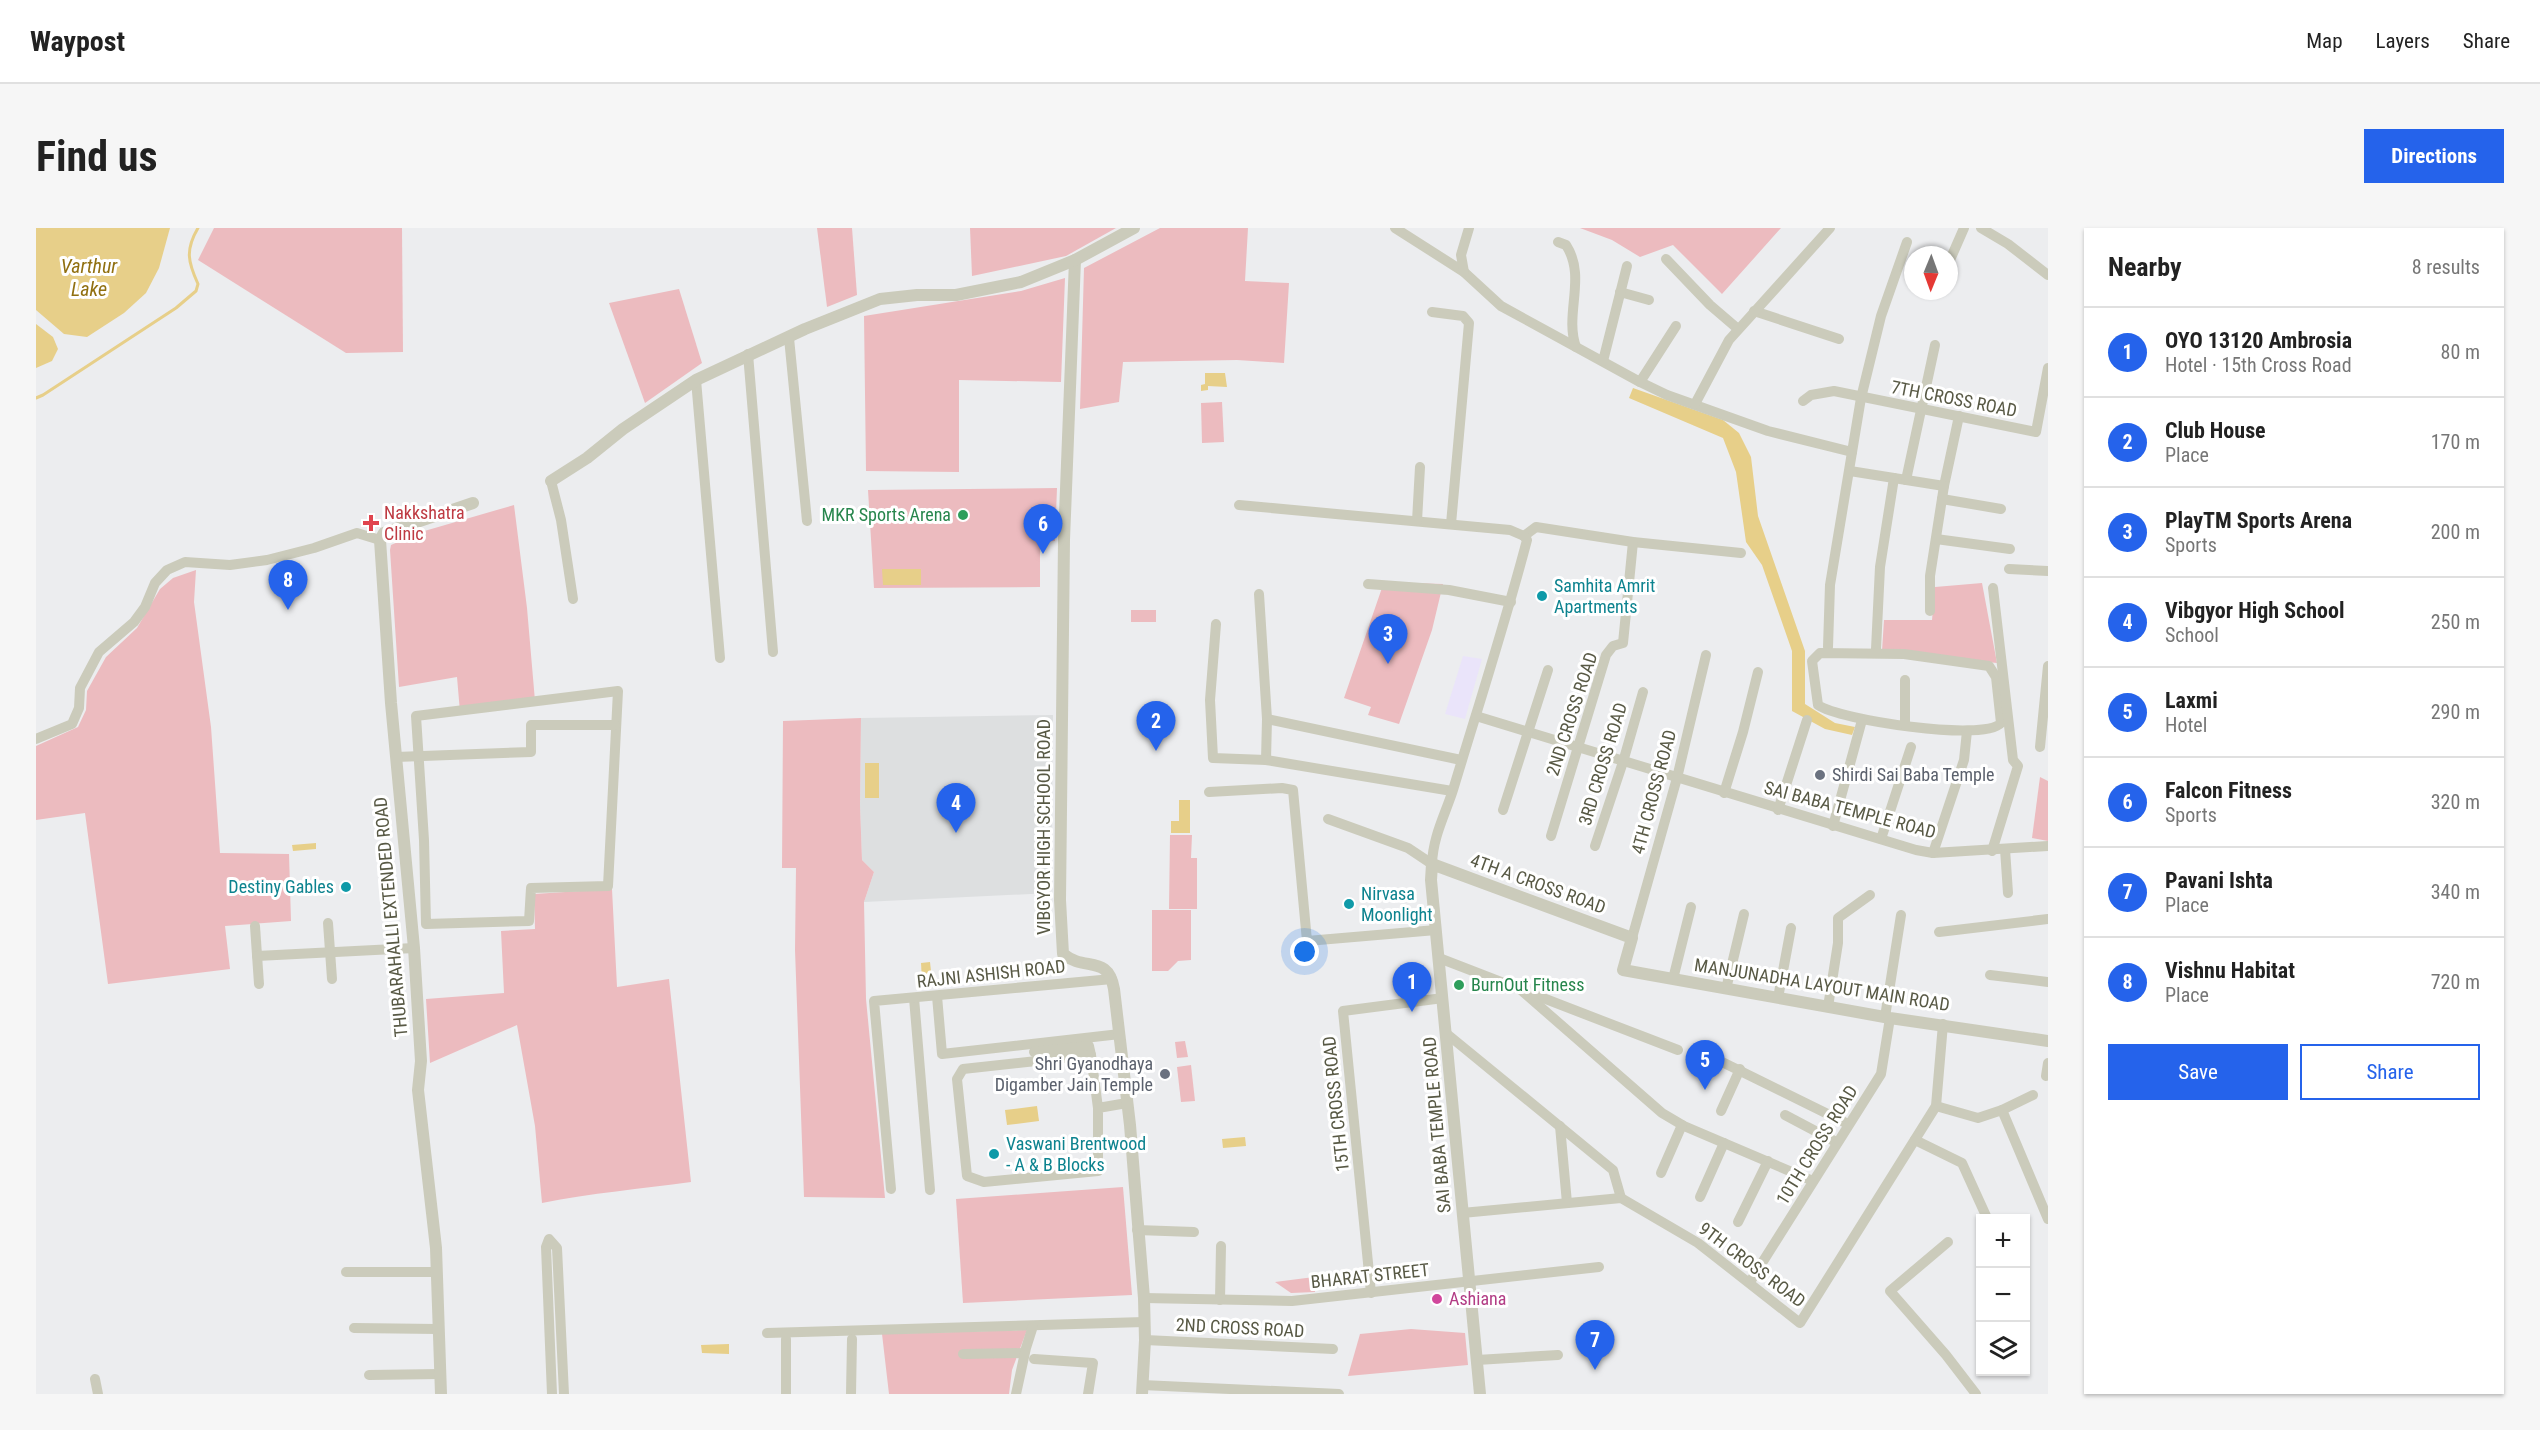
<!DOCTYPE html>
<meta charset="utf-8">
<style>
body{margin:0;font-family:"Roboto Condensed",sans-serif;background:#f6f6f6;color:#222}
.controls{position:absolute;right:18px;bottom:18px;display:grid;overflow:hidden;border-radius:0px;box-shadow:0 2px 4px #0004}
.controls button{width:54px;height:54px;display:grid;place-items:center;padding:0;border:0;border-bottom:2px solid #e0e0e0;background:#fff;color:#222;font:30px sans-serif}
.compass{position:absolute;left:1868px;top:18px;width:54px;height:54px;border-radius:50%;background:#fff;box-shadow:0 2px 4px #0004;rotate:181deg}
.you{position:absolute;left:1269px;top:724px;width:21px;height:21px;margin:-15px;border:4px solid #fff;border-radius:50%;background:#1a73e8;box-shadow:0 0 0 9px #1a73e833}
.badge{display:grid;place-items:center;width:39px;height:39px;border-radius:50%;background:#2563eb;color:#fff;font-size:20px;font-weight:700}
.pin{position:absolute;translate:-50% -50px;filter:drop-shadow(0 2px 3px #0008)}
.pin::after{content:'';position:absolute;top:32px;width:21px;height:18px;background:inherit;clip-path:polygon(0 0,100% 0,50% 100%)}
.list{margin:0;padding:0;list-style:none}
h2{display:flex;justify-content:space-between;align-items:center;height:78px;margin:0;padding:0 24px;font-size:26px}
h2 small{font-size:20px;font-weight:400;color:#767676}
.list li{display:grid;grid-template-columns:39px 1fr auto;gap:18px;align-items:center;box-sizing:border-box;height:90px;padding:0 24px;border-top:2px solid #e0e0e0}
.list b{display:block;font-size:22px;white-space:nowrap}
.list p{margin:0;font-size:20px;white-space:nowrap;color:#767676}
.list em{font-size:20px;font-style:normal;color:#767676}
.actions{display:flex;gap:12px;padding:18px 24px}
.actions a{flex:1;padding:14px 0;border:2px solid #2563eb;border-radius:0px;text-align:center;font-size:21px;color:#2563eb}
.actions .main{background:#2563eb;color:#fff}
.icon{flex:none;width:33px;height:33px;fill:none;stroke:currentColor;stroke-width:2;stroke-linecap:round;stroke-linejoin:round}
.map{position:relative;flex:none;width:2012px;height:1166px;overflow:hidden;border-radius:0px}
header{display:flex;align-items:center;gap:36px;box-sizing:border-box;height:84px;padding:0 30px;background:#fff;border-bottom:2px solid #e0e0e0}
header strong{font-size:28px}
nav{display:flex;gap:33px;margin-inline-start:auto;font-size:21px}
.intro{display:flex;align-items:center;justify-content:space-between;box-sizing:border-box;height:144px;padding:0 36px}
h1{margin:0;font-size:42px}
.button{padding:15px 27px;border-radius:0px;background:#2563eb;color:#fff;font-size:21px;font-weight:700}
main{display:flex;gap:36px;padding:0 36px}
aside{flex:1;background:#fff;border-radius:0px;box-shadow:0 2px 4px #0004}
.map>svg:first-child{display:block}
</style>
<header>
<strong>Waypost</strong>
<nav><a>Map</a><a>Layers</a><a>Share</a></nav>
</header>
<div class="intro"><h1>Find us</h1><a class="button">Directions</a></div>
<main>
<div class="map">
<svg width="2012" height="1166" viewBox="0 0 2012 1166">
<rect width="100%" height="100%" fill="#ecedef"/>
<path fill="#eae4fa" d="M1427,428L1446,431L1429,491L1409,486Z"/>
<path fill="#dddfe0" d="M1017,487L1015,665L828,674L838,644L826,632L824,577L825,490Z"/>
<g fill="#ecbbbf">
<path d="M178,0H366L367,124L310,125L162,32Z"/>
<path d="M781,0H816L821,67L791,79Z"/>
<path d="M934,0H1080L1030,28L936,48Z"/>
<path d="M1124,0H1212L1209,53L1253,55L1248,135L1201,132L1087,134L1083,174L1044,181L1048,40Z"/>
<path d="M1544,0H1745L1686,66L1637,17L1604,29L1576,12Z"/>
<path d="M1029,50L1025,154L923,152V244L830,243L828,88L985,63Z"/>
<path d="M643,61L666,135L609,175L573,75Z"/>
<path d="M1186,174L1188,214L1166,215L1165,175Z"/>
<path d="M1021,260L1019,313L1004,314V359L838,360L832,262Z"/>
<path d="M478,277L491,380L499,473L424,484L421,449L363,459L354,322L355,317L385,304Z"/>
<path d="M160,342L158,374L175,499L184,625L253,626L255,693L189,698L194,741L72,756L49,585L0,592V518L42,499L50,482L51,463L70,429L101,400L124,361L137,350Z"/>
<path d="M1348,354L1407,356L1396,402L1363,496L1332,487L1335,479L1308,470Z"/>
<path d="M1946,355L1961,435L1846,423L1848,392H1896L1899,359Z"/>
<rect x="1095" y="382" width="25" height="12"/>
<path d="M825,490L824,577L826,632L838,644L828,674L830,771L849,970L768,969L759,722L760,640H746L747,493Z"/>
<path d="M2004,549L2012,553V613L1996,610Z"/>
<path d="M1134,607H1156L1155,630H1161V681H1133Z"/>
<path d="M576,661L581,759L633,751L655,954C605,961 555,965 506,975L499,898L481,797L394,835L390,771L468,765L465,703L499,701L498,666Z"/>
<path d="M1116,682H1155V732L1142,733L1132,743H1116Z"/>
<path d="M1149,813L1152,829L1141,830L1139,814Z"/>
<path d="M1155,837L1159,873L1145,874L1141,839Z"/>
<path d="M1087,959L1096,1067L927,1075L920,971Z"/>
<path d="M1278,1049L1279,1064L1255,1065L1239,1054Z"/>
<path d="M1375,1101L1429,1105L1432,1137L1312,1148L1324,1106Z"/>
<path d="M991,1102L976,1142L973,1166H853L846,1106Z"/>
</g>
<g fill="#e7cf89">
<path d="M0,0H134L123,40L110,65L88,85L51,109L28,106L0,82Z"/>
<path d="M0,96L17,109L22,121L16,133L0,140Z"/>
<path d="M1169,145H1189L1191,159L1172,158V162L1165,163V157L1169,156Z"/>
<path d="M1597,160L1687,192L1703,205L1715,229L1722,288L1769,423V476L1799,495L1819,499L1816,507L1789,501L1756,483V423L1726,337L1710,314L1700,244L1687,210L1593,170Z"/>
<path d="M846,341H885V357H847Z"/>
<rect x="829" y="535" width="14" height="35"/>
<path d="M1143,572H1154V605H1135V593H1143Z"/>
<path d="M280,615V621L257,623L256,617Z"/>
<path d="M894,734L896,752L886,753L885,735Z"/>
<path d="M1001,878L1003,893L971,897L969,882Z"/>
<path d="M1209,909L1210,918L1187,920L1186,911Z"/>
<path d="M693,1116V1126L666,1125L665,1117Z"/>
</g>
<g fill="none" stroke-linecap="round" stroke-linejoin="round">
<path stroke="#e7cf89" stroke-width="3" d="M0,170L7,167L140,80L160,63L162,56C152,34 149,22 162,0"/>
<g stroke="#cbcbbb" stroke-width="10">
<path d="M1359,0L1428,44L1465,78L1604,154L1631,167L1732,203L1816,224"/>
<path d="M1945,0L1972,16L2012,47"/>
<path d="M1522,14L1530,17C1551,49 1528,86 1540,119"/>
<path d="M1630,31L1674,77L1702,101"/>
<path d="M1914,32L1928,0"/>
<path d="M1428,44L1425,27L1433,0"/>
<path d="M1584,64L1613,72"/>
<path d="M1718,83L1803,111"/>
<path d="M1396,84L1427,88L1433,95L1415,296"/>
<path d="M753,110L771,293"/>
<path d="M712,126L737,424"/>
<path d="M1567,133L1591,38"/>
<path d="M660,152L684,430"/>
<path d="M1604,154L1640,98"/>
<path d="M1767,173L1775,167L1798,163L2000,204L2012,140"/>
<path d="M1659,176L1693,112L1794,0"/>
<path d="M1814,243L1908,258L1923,188"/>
<path d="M1870,252L1899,117"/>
<path d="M515,253L525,292L537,371"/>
<path d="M1906,271L1965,281"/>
<path d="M1203,277L1474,302L1488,308"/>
<path d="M1381,293L1384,239"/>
<path d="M1488,308L1500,299L1597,314L1705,325"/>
<path d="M1900,311L1974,321"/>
<path d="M1973,341L2012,343"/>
<path d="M1332,356L1413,362L1475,374"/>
<path d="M1223,366L1231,491L1230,532"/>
<path d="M1894,383V348L1908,258"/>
<path d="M1180,396L1174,472L1177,530L1230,532L1416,563"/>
<path d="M1792,419L1794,357L1825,170L1845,88L1871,14"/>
<path d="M1840,421L1844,339L1858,250"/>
<path d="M1784,425L1868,426L1953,438L1960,449L1965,495C1948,514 1803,492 1782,477L1776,433Z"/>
<path d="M582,463L572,658L495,660L493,693L390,696L388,612L380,488Z"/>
<path d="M1440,488L1880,622L1897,625L2012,618"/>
<path d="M1231,491L1425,532"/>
<path d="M1869,497V452"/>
<path d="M0,511L36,496L43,480L44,460L63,424L98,394L109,379L119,355L131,342L149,334L194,337L231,332L278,320L321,305L344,312"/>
<path d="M2004,519L2012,438"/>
<path d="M360,529L495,524V497H579"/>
<path d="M1173,564L1246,560L1257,562L1271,713L1400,702"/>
<path d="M1688,565L1707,504L1722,444"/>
<path d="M1467,582L1512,442"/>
<path d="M1742,582L1771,492"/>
<path d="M1292,591L1372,620L1396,636"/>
<path d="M1797,598L1826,492"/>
<path d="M1515,608L1570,427L1577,418L1587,415L1597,314"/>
<path d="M1845,611L1875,519"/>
<path d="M1559,618L1587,534L1607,464"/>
<path d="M1969,621L1972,665"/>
<path d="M1956,623L1982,538L1977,532L1957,360"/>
<path d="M1897,625L1928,532L1931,503"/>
<path d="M1396,636C1397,608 1409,587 1417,562C1442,479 1469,396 1491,312L1488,308"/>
<path d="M292,695L296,751"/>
<path d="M219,698L223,756"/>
<path d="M1903,704L2012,691"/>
<path d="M1596,710L1641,550L1670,427"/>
<path d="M221,728L378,720"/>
<path d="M1403,730L1642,822"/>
<path d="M1954,747L2012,754"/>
<path d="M1637,751L1655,679"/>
<path d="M1690,761L1708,686"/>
<path d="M1485,762L1626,885L1648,898L1777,953"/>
<path d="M901,768L906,826L1084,806"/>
<path d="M878,770L894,962"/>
<path d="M1742,770L1755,700"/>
<path d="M1792,779L1802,715V690L1834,667"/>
<path d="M1849,789L1865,687"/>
<path d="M1411,806L1577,942L1585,970"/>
<path d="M998,824L1053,818L1055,827"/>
<path d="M1684,833L1812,896"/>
<path d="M2010,848L2012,835"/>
<path d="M1900,878L1942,890L1966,882L2012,991"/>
<path d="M1062,880L1055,827L927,841L921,851L931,948L948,954L1062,943V880L1091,875"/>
<path d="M1966,882L1997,867"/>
<path d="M1685,883L1704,841"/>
<path d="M1749,887L1800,914"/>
<path d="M1524,898L1531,975"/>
<path d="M1879,912L1926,935L1951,990"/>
<path d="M1625,945L1646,897"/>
<path d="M855,961L838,773L1076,751"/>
<path d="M1664,969L1688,915"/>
<path d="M1426,985L1585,970L1662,1015L1764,1095L1900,878L1907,796"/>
<path d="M1702,994L1732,933"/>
<path d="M1101,1002L1158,1004"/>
<path d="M1912,1014L1854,1063L1910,1127L1940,1166"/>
<path d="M310,1044H401"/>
<path d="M1714,1054L1845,846L1854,790"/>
<path d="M1335,1065L1307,783L1407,770"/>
<path d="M1108,1070L1256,1073L1563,1039"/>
<path d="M1184,1072L1185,1018"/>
<path d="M318,1100L401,1101"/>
<path d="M731,1105L1108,1094"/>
<path d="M1109,1112L1297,1121"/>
<path d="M927,1126L988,1125"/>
<path d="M998,1131L1057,1135L1052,1166"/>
<path d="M1441,1132L1522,1127"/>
<path d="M333,1147L404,1146"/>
<path d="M59,1151L62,1166"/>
<path d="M1106,1157L1303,1166"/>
<path d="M516,1166L510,1019L513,1011L521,1020L528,1166"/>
<path d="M750,1166V1111"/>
<path d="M815,1166L816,1111"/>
<path d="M980,1166L990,1120L997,1098"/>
</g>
<g stroke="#cbcbbb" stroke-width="12">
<path d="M1039,32L1028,312L1024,672L1027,726C1049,744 1072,726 1078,761L1094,897L1108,1070L1109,1112L1106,1166"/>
<path d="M515,253L551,230L587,201L660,152L769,101L844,71L881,67H920L985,54L1039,32L1098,0"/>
<path d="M405,1166L400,1020L382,862L385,833L378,720L355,475L344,312L348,305L437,275"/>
<path d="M1444,1166L1395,652L1396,636L1596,710L1587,742L1854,790L2012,813"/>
</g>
</g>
<g fill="#2e9e5b" stroke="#fff" stroke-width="2">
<circle cx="927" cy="287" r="6"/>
<circle cx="1423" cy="757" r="6"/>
</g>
<path fill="#e0444e" stroke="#fff" stroke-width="2" d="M332 286h6v6h6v6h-6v6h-6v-6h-6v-6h6z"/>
<g fill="#0f9aa8" stroke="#fff" stroke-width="2">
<circle cx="1506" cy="368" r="6"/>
<circle cx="310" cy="659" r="6"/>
<circle cx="1313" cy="676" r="6"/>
<circle cx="958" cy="926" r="6"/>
</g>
<g fill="#6b7280" stroke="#fff" stroke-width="2">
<circle cx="1784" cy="547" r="6"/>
<circle cx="1129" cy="846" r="6"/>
</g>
<circle fill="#d1479c" stroke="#fff" stroke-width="2" cx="1401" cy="1071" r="6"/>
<g text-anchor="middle" stroke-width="6" stroke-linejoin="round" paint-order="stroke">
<g font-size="18" fill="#585945" stroke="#fff">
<text transform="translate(1918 171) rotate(11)" y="6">7TH CROSS ROAD</text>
<text transform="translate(1536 486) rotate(-72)" y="6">2ND CROSS ROAD</text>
<text transform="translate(1567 536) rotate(-73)" y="6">3RD CROSS ROAD</text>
<text transform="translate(1618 564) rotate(-75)" y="6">4TH CROSS ROAD</text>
<text transform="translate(1814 582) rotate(15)" y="6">SAI BABA TEMPLE ROAD</text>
<text transform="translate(1008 599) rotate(-90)" y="6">VIBGYOR HIGH SCHOOL ROAD</text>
<text transform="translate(1502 656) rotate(20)" y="6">4TH A CROSS ROAD</text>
<text transform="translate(355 689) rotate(-95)" y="6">THUBARAHALLI EXTENDED ROAD</text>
<text transform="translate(955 746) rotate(-6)" y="6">RAJNI ASHISH ROAD</text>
<text transform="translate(1786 757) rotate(9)" y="6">MANJUNADHA LAYOUT MAIN ROAD</text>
<text transform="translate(1300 876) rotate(-96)" y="6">15TH CROSS ROAD</text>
<text transform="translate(1401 897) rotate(-95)" y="6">SAI BABA TEMPLE ROAD</text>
<text transform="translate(1781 917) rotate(-58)" y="6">10TH CROSS ROAD</text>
<text transform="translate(1716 1037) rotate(37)" y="6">9TH CROSS ROAD</text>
<text transform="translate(1334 1048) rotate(-6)" y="6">BHARAT STREET</text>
<text transform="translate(1204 1100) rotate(3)" y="6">2ND CROSS ROAD</text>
</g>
<g font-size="18" fill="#be3a42" stroke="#fff" text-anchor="start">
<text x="348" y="291">Nakkshatra<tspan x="348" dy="21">Clinic</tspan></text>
</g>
<g font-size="18" fill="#27864d" stroke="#fff" text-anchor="end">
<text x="915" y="293">MKR Sports Arena</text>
<text x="1435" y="763" text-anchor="start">BurnOut Fitness</text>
</g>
<g font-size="18" fill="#0d838f" stroke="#fff" text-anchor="start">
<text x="1518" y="364">Samhita Amrit<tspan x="1518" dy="21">Apartments</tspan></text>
<text x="298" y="665" text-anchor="end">Destiny Gables</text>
<text x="1325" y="672">Nirvasa<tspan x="1325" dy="21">Moonlight</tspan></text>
<text x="970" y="922">Vaswani Brentwood<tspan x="970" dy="21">- A &amp; B Blocks</tspan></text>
</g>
<g font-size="18" fill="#5b616d" stroke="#fff" text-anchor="start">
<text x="1796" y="553">Shirdi Sai Baba Temple</text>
<text x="1117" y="842" text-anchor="end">Shri Gyanodhaya<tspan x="1117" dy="21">Digamber Jain Temple</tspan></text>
</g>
<g font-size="18" fill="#b23c85" stroke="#fff" text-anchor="start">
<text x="1413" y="1077">Ashiana</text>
</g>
<g font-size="20" font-style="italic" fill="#917011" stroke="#fff">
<text x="53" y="45">Varthur<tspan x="53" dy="23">Lake</tspan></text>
</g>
</g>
</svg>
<div class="controls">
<button>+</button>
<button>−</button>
<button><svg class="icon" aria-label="layers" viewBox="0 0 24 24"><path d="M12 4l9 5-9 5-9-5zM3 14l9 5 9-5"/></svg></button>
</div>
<svg class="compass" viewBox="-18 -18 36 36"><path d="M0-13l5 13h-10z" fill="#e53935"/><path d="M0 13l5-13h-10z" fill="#767676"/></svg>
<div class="you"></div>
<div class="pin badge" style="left:1376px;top:784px">1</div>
<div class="pin badge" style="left:1120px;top:523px">2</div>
<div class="pin badge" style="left:1352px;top:436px">3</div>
<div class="pin badge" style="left:920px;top:605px">4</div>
<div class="pin badge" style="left:1669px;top:862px">5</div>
<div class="pin badge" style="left:1007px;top:326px">6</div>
<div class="pin badge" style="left:1559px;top:1142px">7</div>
<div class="pin badge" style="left:252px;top:382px">8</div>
</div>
<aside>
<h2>Nearby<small>8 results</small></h2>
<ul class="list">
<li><span class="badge">1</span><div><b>OYO 13120 Ambrosia</b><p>Hotel · 15th Cross Road</p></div><em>80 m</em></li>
<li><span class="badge">2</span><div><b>Club House</b><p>Place</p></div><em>170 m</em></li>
<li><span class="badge">3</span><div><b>PlayTM Sports Arena</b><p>Sports</p></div><em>200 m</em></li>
<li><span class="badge">4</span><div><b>Vibgyor High School</b><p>School</p></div><em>250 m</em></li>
<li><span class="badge">5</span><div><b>Laxmi</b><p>Hotel</p></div><em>290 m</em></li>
<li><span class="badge">6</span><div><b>Falcon Fitness</b><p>Sports</p></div><em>320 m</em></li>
<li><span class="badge">7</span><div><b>Pavani Ishta</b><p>Place</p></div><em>340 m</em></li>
<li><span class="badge">8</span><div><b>Vishnu Habitat</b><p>Place</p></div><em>720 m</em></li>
</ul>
<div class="actions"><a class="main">Save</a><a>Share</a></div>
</aside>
</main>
